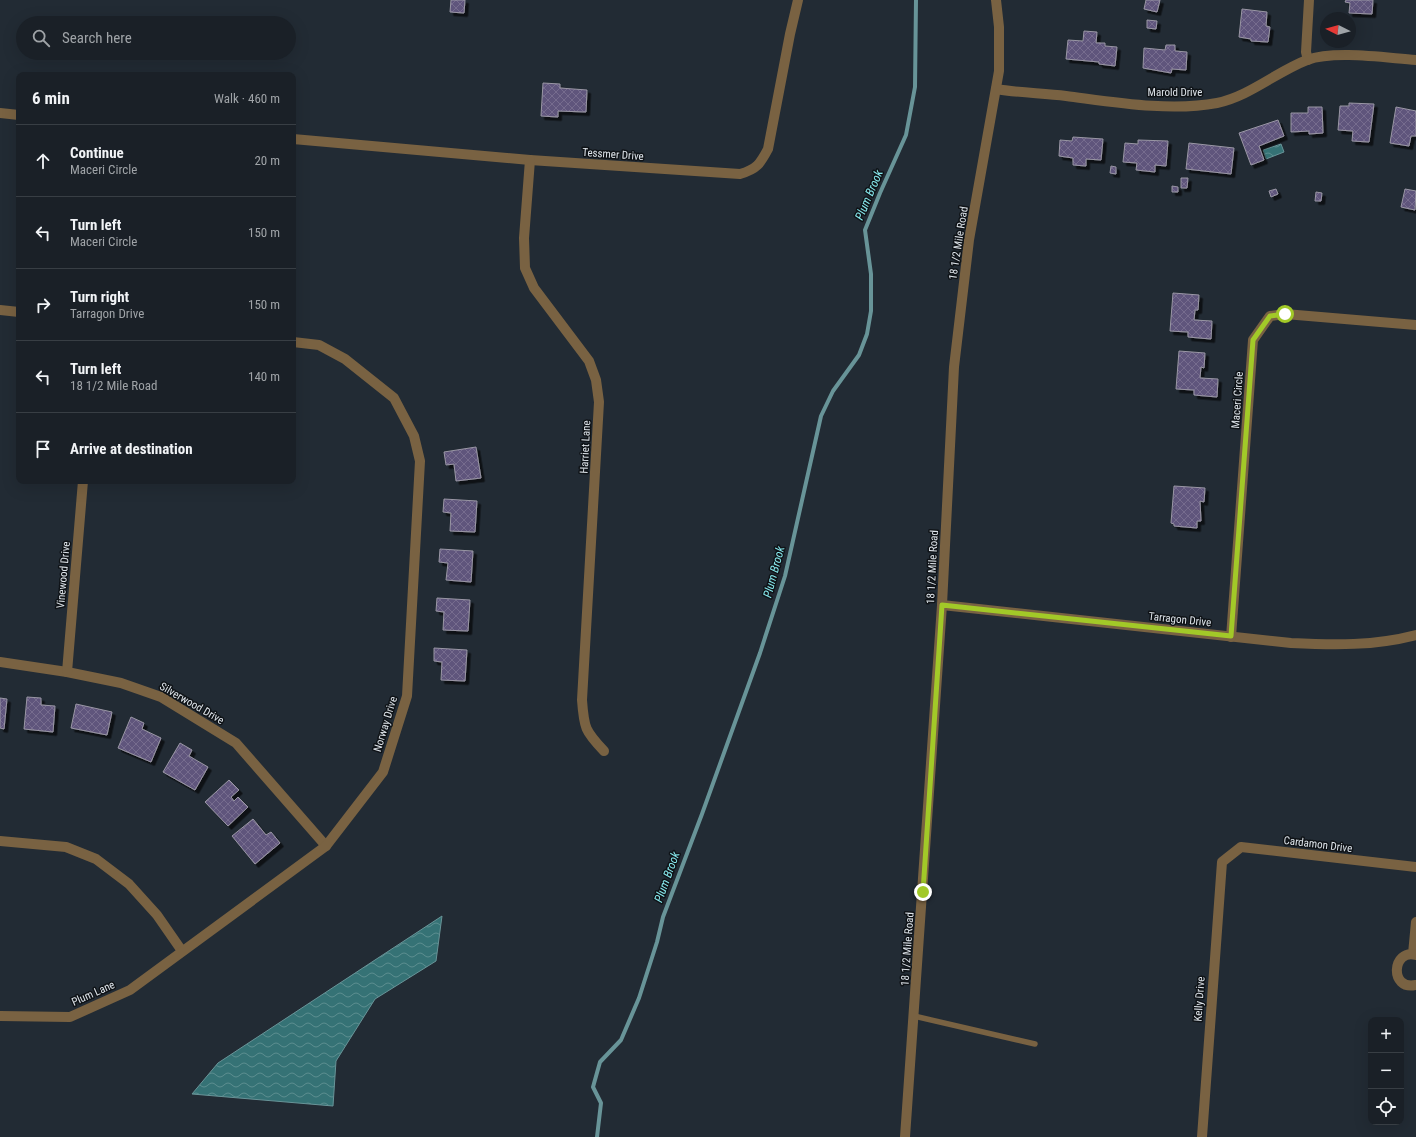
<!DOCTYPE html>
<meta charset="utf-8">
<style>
body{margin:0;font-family:"Roboto Condensed",sans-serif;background:#23282f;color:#f1f3f6}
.controls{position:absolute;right:12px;bottom:12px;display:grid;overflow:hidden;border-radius:8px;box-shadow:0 4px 16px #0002}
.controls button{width:36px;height:36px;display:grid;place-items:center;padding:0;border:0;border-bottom:1px solid #383e44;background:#1a2027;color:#f1f3f6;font:20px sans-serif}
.compass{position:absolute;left:1320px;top:12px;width:36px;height:36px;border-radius:50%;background:#1a2027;box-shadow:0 4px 16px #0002;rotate:276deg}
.stop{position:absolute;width:12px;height:12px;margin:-9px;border:3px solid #a2c928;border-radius:50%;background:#fff}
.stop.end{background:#a2c928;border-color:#fff;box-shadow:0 1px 4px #0008}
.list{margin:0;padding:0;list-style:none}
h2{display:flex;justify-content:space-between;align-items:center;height:52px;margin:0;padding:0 16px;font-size:17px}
h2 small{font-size:13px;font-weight:400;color:#9fa3a7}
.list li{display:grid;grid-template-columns:26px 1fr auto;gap:12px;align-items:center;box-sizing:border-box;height:72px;padding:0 16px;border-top:1px solid #383e44}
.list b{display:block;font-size:15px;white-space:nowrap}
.list p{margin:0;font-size:13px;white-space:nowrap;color:#9fa3a7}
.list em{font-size:13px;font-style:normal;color:#9fa3a7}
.icon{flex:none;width:22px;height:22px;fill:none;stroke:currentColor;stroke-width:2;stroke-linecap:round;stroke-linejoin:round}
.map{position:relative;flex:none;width:1416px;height:1137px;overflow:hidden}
.search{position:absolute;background:#1a2027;box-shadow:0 4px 16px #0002;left:16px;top:16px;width:280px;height:44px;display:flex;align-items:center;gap:10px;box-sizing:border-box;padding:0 14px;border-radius:22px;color:#9fa3a7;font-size:15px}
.panel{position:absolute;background:#1a2027;box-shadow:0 4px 16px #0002;left:16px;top:72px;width:280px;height:412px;border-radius:8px}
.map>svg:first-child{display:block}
</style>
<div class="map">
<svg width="1416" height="1137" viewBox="0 0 1416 1137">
<defs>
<pattern id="water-waves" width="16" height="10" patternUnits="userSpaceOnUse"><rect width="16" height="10" fill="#357275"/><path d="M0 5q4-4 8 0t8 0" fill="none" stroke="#5b8d8f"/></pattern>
<pattern id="building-cross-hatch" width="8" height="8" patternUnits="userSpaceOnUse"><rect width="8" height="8" fill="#5f547b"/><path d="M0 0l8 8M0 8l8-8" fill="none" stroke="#766c8e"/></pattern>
<filter id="shadow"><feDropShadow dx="3.5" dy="3.5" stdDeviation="0" flood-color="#0009"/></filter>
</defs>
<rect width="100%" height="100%" fill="#222b34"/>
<g fill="url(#water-waves)" stroke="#689498">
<path d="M1281,144L1284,152L1266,159L1263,150Z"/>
<path d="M442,916L436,961L375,999L336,1061L333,1106L192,1094L218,1063Z"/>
</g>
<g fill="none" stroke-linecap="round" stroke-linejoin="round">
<path stroke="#689498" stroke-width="4" d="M597,1137L601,1103L593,1087L600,1062L621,1040L639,998L657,942L663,917L702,814L760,653L785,576L821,416L833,391L859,355L867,334L871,311V274L865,230L880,193L906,135L915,87L916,0"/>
</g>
<g fill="url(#building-cross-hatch)" stroke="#9a97a5" filter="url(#shadow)">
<path d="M451,0H465L464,13L450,12Z"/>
<path d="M1146,0H1160L1157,12L1144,9Z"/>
<path d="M1346,0H1373L1372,14L1349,13L1350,3L1345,2Z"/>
<path d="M1242,9L1267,12L1266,26L1270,27L1268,42L1251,41V39L1239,37Z"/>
<path d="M1147,20L1157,21L1156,29L1147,28Z"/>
<path d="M1084,31L1097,32L1096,43H1105V46L1117,47L1115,66L1099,64V62L1066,59L1068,40L1083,41Z"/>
<path d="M1166,45H1175V51L1187,52L1186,70L1172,69L1171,73L1143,68L1144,48L1165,50Z"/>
<path d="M543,83L560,84V88L587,90L586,112L558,111V117L541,116Z"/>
<path d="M1349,103L1374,104L1369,142L1352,141L1353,131L1338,130L1340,106H1349Z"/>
<path d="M1308,107H1322L1323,133L1309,134V131L1291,132V113H1308Z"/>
<path d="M1396,107L1416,111V136H1411L1409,146L1390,143Z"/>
<path d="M1278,120L1284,136L1259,146L1264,160L1251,165L1239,133Z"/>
<path d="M1073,137L1103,139L1101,160L1086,159V166L1073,165V158L1059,156L1060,140L1072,141Z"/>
<path d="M1138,140L1168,141L1166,166L1155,165V172L1136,170L1137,163L1123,162L1125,143L1138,144Z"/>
<path d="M1189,143L1234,148L1231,174L1186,169Z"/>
<path d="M1111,166L1116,167V174L1110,173Z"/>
<path d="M1181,178H1188L1187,188H1181Z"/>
<path d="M1172,186L1178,187V192H1172Z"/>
<path d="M1276,189L1278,194L1271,197L1269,191Z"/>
<path d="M1405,189L1416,191L1415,210L1401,207Z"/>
<path d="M1316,192L1322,193L1321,201H1315Z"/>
<path d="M1173,293L1199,295L1198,310H1195L1194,320L1212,321L1211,339L1188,337V332L1170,331Z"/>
<path d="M1179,351L1205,353L1204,368L1201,367L1200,378L1218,379L1217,397L1194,395V390L1176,389Z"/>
<path d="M476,447L481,478L456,481L454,464L446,465L444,452Z"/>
<path d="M1174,486L1205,488L1204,502L1200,501L1201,521H1197V528L1174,526V524L1171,523Z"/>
<path d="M444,499L477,501L475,532L450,531L451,513L443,512Z"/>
<path d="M440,549L473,551L471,582L446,580L448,563L439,562Z"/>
<path d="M437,598L470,600L468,631L443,630L444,612L436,611Z"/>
<path d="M434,648L467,650L465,681L441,680L442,662L434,661Z"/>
<path d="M27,697L41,698V705L55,706L53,732L24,729Z"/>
<path d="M0,698L7,699L4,729L0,728Z"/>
<path d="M76,704L112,712L107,735L71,728Z"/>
<path d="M131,717L144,723L142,729L161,738L151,762L118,748Z"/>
<path d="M180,743L192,750L189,756L208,767L195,790L163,772Z"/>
<path d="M229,780L239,790L231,797L234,801L238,797L248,807L228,826L205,802Z"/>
<path d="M253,819L266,835L271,832L280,843L255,864L232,836Z"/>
</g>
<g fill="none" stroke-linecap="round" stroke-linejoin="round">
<path stroke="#796242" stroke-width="5.5" d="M914,1016L1035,1044"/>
<g stroke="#796242" stroke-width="10">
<path d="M1308,60L1306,52L1309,0"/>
<path d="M996,89C1019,93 1043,93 1066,96C1113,102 1170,112 1217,103C1250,96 1276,72 1307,60C1335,50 1386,58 1416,60"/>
<path d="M0,113L19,115"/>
<path d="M293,139L530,160L740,174C757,169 760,164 768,149L790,34L798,0"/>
<path d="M530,160L524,238L525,268L534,288L589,361L596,380L599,402L582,700C584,728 585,731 604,751"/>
<path d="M0,310L19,312"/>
<path d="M942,605L1291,643C1334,645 1374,646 1416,635"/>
<path d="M1231,637L1253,340L1270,316L1285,314L1416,325"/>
<path d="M0,662L67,672L121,683L161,697L236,743L326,846"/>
<path d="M67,672L83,481"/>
<path d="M0,841L66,847L96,859L129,884L157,915L182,951"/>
<path d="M1413,954L1416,922"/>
<path d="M1416,955C1392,948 1389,991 1416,985"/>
<path d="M0,1016L70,1017L130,990L326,846L383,772L407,696L420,461L414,436L394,398L345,359L319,345L293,342"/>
<path d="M905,1137L942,605L954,367L969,240L999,71V27L996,0"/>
<path d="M1202,1137L1222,862L1241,847L1416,867"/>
</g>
</g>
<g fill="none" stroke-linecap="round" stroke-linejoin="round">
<path stroke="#a2c928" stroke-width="5" d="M923,892L942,605L1231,636L1253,340L1270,316L1285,314"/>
</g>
<g text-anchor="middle" stroke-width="3" stroke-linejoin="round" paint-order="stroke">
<g font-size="11" fill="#dee4ea" stroke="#0f1317">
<text x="1175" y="96">Marold Drive</text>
<text transform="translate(613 154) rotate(4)" y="4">Tessmer Drive</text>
<text transform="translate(958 243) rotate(-81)" y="4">18 1/2 Mile Road</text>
<text transform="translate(1237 400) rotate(-86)" y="4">Maceri Circle</text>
<text transform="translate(585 447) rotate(-87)" y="4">Harriet Lane</text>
<text transform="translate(932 567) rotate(-87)" y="4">18 1/2 Mile Road</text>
<text transform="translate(63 575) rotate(-85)" y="4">Vinewood Drive</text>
<text transform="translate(1180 619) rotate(6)" y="4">Tarragon Drive</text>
<text transform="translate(192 703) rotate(30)" y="4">Silverwood Drive</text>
<text transform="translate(385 724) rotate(-73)" y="4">Norway Drive</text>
<text transform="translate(1318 844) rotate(7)" y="4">Cardamon Drive</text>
<text transform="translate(907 949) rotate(-86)" y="4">18 1/2 Mile Road</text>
<text transform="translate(93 993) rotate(-24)" y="4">Plum Lane</text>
<text transform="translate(1199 999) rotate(-86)" y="4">Kelly Drive</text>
</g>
<g font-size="12" font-style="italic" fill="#89ecf1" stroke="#0f1317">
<text transform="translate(869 195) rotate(-67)" y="4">Plum Brook</text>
<text transform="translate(774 572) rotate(-75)" y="4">Plum Brook</text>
<text transform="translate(667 877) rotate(-70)" y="4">Plum Brook</text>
</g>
</g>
</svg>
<div class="controls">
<button>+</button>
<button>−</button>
<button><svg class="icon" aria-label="locate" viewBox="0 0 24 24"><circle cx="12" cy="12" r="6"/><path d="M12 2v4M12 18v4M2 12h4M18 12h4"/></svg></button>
</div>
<svg class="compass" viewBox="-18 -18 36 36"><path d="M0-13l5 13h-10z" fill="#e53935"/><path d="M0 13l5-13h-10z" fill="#9fa3a7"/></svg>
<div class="stop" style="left:1285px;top:314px"></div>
<div class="stop end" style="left:923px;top:892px"></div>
<div class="search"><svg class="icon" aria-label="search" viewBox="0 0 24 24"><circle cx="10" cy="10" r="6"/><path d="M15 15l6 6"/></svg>Search here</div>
<section class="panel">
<h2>6 min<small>Walk · 460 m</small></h2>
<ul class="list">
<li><svg class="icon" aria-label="ahead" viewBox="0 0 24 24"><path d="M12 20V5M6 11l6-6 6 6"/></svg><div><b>Continue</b><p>Maceri Circle</p></div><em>20 m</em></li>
<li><svg class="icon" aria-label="left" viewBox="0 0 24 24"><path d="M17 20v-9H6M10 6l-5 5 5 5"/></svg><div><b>Turn left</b><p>Maceri Circle</p></div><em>150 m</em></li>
<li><svg class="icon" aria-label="right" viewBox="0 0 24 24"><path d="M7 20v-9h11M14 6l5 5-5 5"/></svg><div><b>Turn right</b><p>Tarragon Drive</p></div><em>150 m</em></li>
<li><svg class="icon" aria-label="left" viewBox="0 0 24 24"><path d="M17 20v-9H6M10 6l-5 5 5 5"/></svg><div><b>Turn left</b><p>18 1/2 Mile Road</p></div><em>140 m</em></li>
<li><svg class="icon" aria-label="arrive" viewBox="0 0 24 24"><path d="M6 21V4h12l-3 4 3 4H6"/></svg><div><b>Arrive at destination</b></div></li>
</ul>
</section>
</div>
